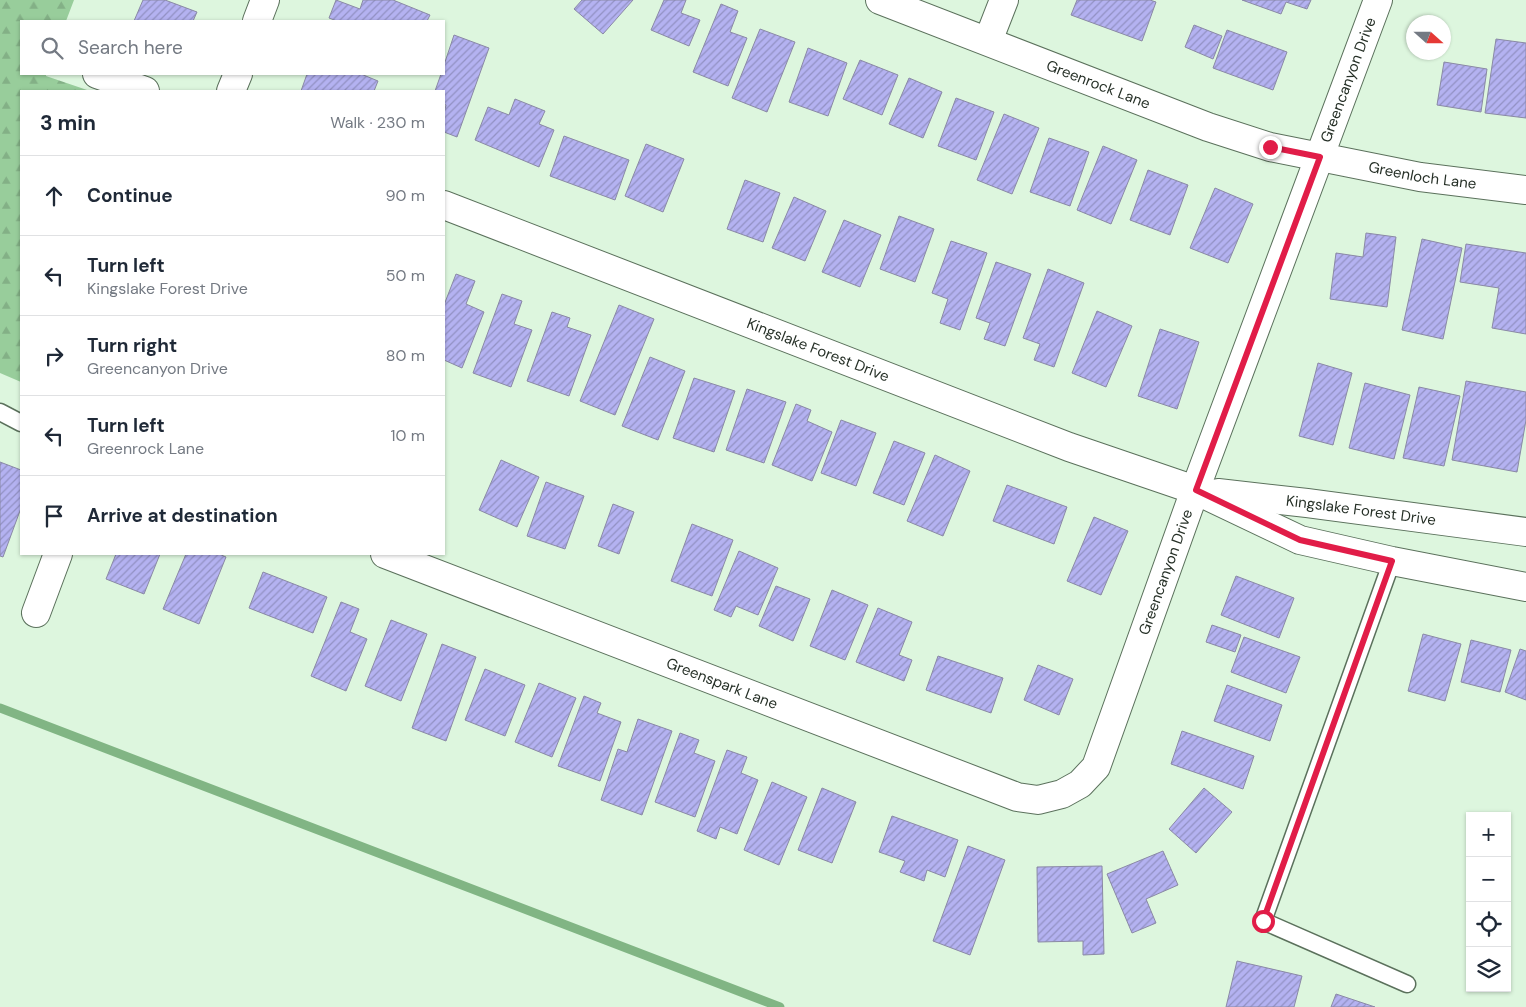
<!DOCTYPE html>
<meta charset="utf-8">
<style>
body{margin:0;font-family:"DM Sans",sans-serif;background:#f2f2f3;color:#1f2937}
.controls{position:absolute;right:15px;bottom:15px;display:grid;overflow:hidden;border-radius:0px;box-shadow:0 1px 4px #0004}
.controls button{width:45px;height:45px;display:grid;place-items:center;padding:0;border:0;border-bottom:1px solid #e0e1e3;background:#fff;color:#1f2937;font:25px sans-serif}
.compass{position:absolute;left:1406px;top:15px;width:45px;height:45px;border-radius:50%;background:#fff;box-shadow:0 1px 4px #0004;rotate:111deg}
.stop{position:absolute;width:15px;height:15px;margin:-11px;border:4px solid #e11d48;border-radius:50%;background:#fff}
.stop.end{background:#e11d48;border-color:#fff;box-shadow:0 1px 5px #0008}
.list{margin:0;padding:0;list-style:none}
h2{display:flex;justify-content:space-between;align-items:center;height:65px;margin:0;padding:0 20px;font-size:21px}
h2 small{font-size:16px;font-weight:400;color:#747a83}
.list li{display:grid;grid-template-columns:32px 1fr auto;gap:15px;align-items:center;box-sizing:border-box;height:80px;padding:0 20px;border-top:1px solid #e0e1e3}
.list b{display:block;font-size:19px;white-space:nowrap}
.list p{margin:0;font-size:16px;white-space:nowrap;color:#747a83}
.list em{font-size:16px;font-style:normal;color:#747a83}
.icon{flex:none;width:28px;height:28px;fill:none;stroke:currentColor;stroke-width:2;stroke-linecap:round;stroke-linejoin:round}
.map{position:relative;flex:none;width:1526px;height:1007px;overflow:hidden}
.search{position:absolute;background:#fff;box-shadow:0 1px 4px #0004;left:20px;top:20px;width:425px;height:55px;display:flex;align-items:center;gap:12px;box-sizing:border-box;padding:0 18px;border-radius:0px;color:#747a83;font-size:19px}
.panel{position:absolute;background:#fff;box-shadow:0 1px 4px #0004;left:20px;top:90px;width:425px;height:465px;border-radius:0px}
.map>svg:first-child{display:block}
</style>
<div class="map">
<svg width="1526" height="1007" viewBox="0 0 1526 1007">
<defs>
<pattern id="forest-firs" width="22" height="20" patternUnits="userSpaceOnUse" patternTransform="scale(1.25)"><rect width="22" height="20" fill="#98cd9b"/><path d="M5 1l3.5 6h-7zM16 11l3.5 6h-7z" fill="#83b086"/></pattern>
<pattern id="building-hatch" width="6" height="6" patternUnits="userSpaceOnUse" patternTransform="scale(1.25)"><rect width="6" height="6" fill="#b4b2f1"/><path d="M-1 1l2-2M0 6l6-6M5 7l2-2" fill="none" stroke="#9291c3"/></pattern>
</defs>
<rect width="100%" height="100%" fill="#ddf6de"/>
<path fill="url(#forest-firs)" d="M0,0H74L66,21H21V74H46V76L90,91H21V382L0,373Z"/>
<g fill="none" stroke-linecap="round" stroke-linejoin="round">
<path stroke="#81b584" stroke-width="9" d="M0,708L780,1007"/>
</g>
<g fill="url(#building-hatch)" stroke="#8a89a5">
<path d="M143,0H165L197,12L193,21H134Z"/>
<path d="M336,0L360,9L363,0H393L430,15L427,21H337L329,18Z"/>
<path d="M582,0H633L603,34L574,9Z"/>
<path d="M664,0H686L681,13L700,20L689,46L651,30Z"/>
<path d="M1077,0H1150L1156,2L1142,41L1071,15Z"/>
<path d="M1242,0H1311L1307,9L1286,2L1281,14Z"/>
<path d="M721,4L738,11L730,32L747,38L728,86L693,72Z"/>
<path d="M1194,25L1222,36L1213,59L1185,47Z"/>
<path d="M760,29L795,42L767,112L732,98Z"/>
<path d="M1227,30L1287,52L1273,90L1213,68Z"/>
<path d="M454,35L489,48L457,137L444,132V113L446,105L444,104V91H435L441,74H444V65Z"/>
<path d="M1496,39L1526,43V118L1485,113Z"/>
<path d="M808,48L847,63L828,116L789,102Z"/>
<path d="M860,60L898,75L882,115L843,99Z"/>
<path d="M1444,62L1487,69L1481,112L1437,105Z"/>
<path d="M307,74H361L378,81L374,91H301Z"/>
<path d="M909,78L942,92L923,138L889,124Z"/>
<path d="M956,98L994,112L976,160L938,146Z"/>
<path d="M515,99L545,111L539,124L554,130L539,167L475,140L488,107L509,115Z"/>
<path d="M1004,114L1039,128L1012,194L977,180Z"/>
<path d="M564,136L629,160L615,200L550,176Z"/>
<path d="M1049,138L1089,152L1070,206L1030,192Z"/>
<path d="M646,144L684,159L663,212L625,196Z"/>
<path d="M1103,146L1137,160L1111,224L1077,210Z"/>
<path d="M1148,170L1188,185L1170,235L1130,220Z"/>
<path d="M745,180L780,193L763,242L727,229Z"/>
<path d="M1215,188L1253,204L1228,263L1190,248Z"/>
<path d="M794,197L826,211L805,261L772,248Z"/>
<path d="M899,216L934,229L915,282L880,269Z"/>
<path d="M844,220L881,235L860,287L822,272Z"/>
<path d="M1366,233L1396,237L1387,307L1330,299L1336,253L1363,257Z"/>
<path d="M1422,239L1462,248L1443,339L1402,330Z"/>
<path d="M951,241L987,253L960,330L940,323L948,299L932,293Z"/>
<path d="M1466,244L1526,253V334L1492,328L1499,288L1460,282Z"/>
<path d="M996,262L1031,274L1005,346L984,339L990,323L976,318Z"/>
<path d="M1048,269L1084,283L1054,367L1034,360L1040,344L1023,338Z"/>
<path d="M456,274L475,281L466,304L484,312L462,368L444,360V305Z"/>
<path d="M502,294L522,301L514,324L532,330L511,387L473,373Z"/>
<path d="M619,305L654,319L615,415L580,401Z"/>
<path d="M1097,311L1132,326L1106,387L1072,373Z"/>
<path d="M552,312L570,318L567,327L591,335L569,396L527,381Z"/>
<path d="M1160,329L1199,342L1177,409L1138,396Z"/>
<path d="M650,357L685,371L658,440L622,426Z"/>
<path d="M1318,363L1352,373L1333,445L1299,436Z"/>
<path d="M694,378L735,391L714,452L673,438Z"/>
<path d="M1466,381L1526,392V420L1517,472L1452,460Z"/>
<path d="M1365,383L1410,395L1394,459L1349,448Z"/>
<path d="M1419,387L1460,396L1444,466L1403,458Z"/>
<path d="M747,389L786,402L764,463L726,450Z"/>
<path d="M796,404L811,410L807,421L832,432L812,481L772,465Z"/>
<path d="M841,420L876,433L856,486L821,473Z"/>
<path d="M894,441L925,453L904,505L873,493Z"/>
<path d="M935,455L970,471L943,536L907,521Z"/>
<path d="M501,460L539,477L517,527L479,510Z"/>
<path d="M0,462L21,470V508L3,557L0,556Z"/>
<path d="M546,482L584,496L565,549L527,536Z"/>
<path d="M1007,485L1067,507L1054,544L993,521Z"/>
<path d="M613,504L634,512L619,554L598,546Z"/>
<path d="M1094,517L1128,531L1101,595L1067,581Z"/>
<path d="M692,524L733,540L712,596L671,581Z"/>
<path d="M739,551L778,568L758,615L736,606L731,617L714,610Z"/>
<path d="M116,554H160L144,594L106,579Z"/>
<path d="M186,554H219L226,557L199,624L163,609Z"/>
<path d="M263,572L327,597L313,633L249,608Z"/>
<path d="M1236,576L1294,598L1279,638L1221,615Z"/>
<path d="M776,586L810,599L793,641L759,626Z"/>
<path d="M832,590L868,605L845,660L810,646Z"/>
<path d="M341,602L359,609L350,632L367,639L346,691L311,676Z"/>
<path d="M878,608L912,622L899,655L912,660L904,681L856,662Z"/>
<path d="M391,620L427,634L401,701L365,686Z"/>
<path d="M1212,625L1241,635L1235,652L1206,642Z"/>
<path d="M1423,634L1461,644L1445,701L1408,691Z"/>
<path d="M1244,637L1300,657L1286,693L1231,672Z"/>
<path d="M1471,640L1511,650L1500,692L1461,682Z"/>
<path d="M442,644L476,657L446,741L412,728Z"/>
<path d="M1520,649L1526,651V700L1505,692Z"/>
<path d="M938,656L1003,678L991,713L926,690Z"/>
<path d="M1038,665L1073,679L1059,715L1024,700Z"/>
<path d="M485,669L525,685L505,736L465,720Z"/>
<path d="M539,683L576,698L552,757L515,742Z"/>
<path d="M1227,685L1282,705L1270,741L1214,721Z"/>
<path d="M584,696L601,703L597,713L621,722L600,781L558,766Z"/>
<path d="M638,719L672,731L642,815L601,800L618,749L627,752Z"/>
<path d="M1182,731L1254,756L1243,789L1171,764Z"/>
<path d="M680,733L699,740L694,753L715,761L695,817L655,802Z"/>
<path d="M727,750L747,757L741,773L758,780L737,834L720,827L716,839L697,831Z"/>
<path d="M772,782L807,797L779,865L744,850Z"/>
<path d="M822,788L856,802L832,863L798,850Z"/>
<path d="M1204,788L1232,812L1196,853L1169,829Z"/>
<path d="M892,816L958,840L945,877L927,870L924,881L900,872L905,861L879,852Z"/>
<path d="M968,846L1005,860L970,955L933,941Z"/>
<path d="M1163,851L1178,885L1146,899L1156,923L1132,933L1107,874Z"/>
<path d="M1102,866L1104,954L1083,955V941L1038,942L1037,867Z"/>
<path d="M1237,961L1302,976L1294,1007H1226Z"/>
<path d="M1336,994L1375,1007H1331Z"/>
</g>
<g fill="none" stroke-linecap="round" stroke-linejoin="round">
<defs>
<g id="lane">
<path d="M0,412L21,423"/>
<path d="M1392,561L1263,921L1407,984"/>
</g>
<g id="street">
<path id="s1" d="M880,0L1208,127L1270,147L1420,177L1526,190"/>
<path d="M257,21L265,0"/>
<path d="M988,41L1004,0"/>
<path d="M97,74L145,91"/>
<path d="M231,91L238,74"/>
<path id="s2" d="M444,205L1069,447L1195,490L1300,540L1392,561L1526,587"/>
<path id="s3" d="M1218,493L1307,503L1526,532"/>
<path id="s4" d="M385,554L1017,797L1038,800L1062,794L1080,784L1096,767L1195,490L1378,0"/>
<path d="M36,613L58,554"/>
</g>
</defs>
<use href="#lane" stroke="#5b715c" stroke-width="19"/>
<use href="#street" stroke="#5b715c" stroke-width="30"/>
<use href="#lane" stroke="#fff" stroke-width="16"/>
<use href="#street" stroke="#fff" stroke-width="28"/>
</g>
<g fill="none" stroke-linecap="round" stroke-linejoin="round">
<path stroke="#e11d48" stroke-width="6" d="M1263,921L1392,561L1300,540L1196,490L1320,157L1270,147"/>
</g>
<g text-anchor="middle" stroke-width="4" stroke-linejoin="round" paint-order="stroke">
<g font-size="15" fill="#263027" stroke="#ddf6de">
<text dy="5" stroke="none"><textPath href="#s4" startOffset="1499">Greencanyon Drive</textPath></text>
<text dy="5" stroke="none"><textPath href="#s1" startOffset="234">Greenrock Lane</textPath></text>
<text dy="5" stroke="none"><textPath href="#s1" startOffset="572">Greenloch Lane</textPath></text>
<text dy="5" stroke="none"><textPath href="#s2" startOffset="401">Kingslake Forest Drive</textPath></text>
<text dy="5" stroke="none"><textPath href="#s3" startOffset="144">Kingslake Forest Drive</textPath></text>
<text dy="5" stroke="none"><textPath href="#s4" startOffset="974">Greencanyon Drive</textPath></text>
<text dy="5" stroke="none"><textPath href="#s4" startOffset="361">Greenspark Lane</textPath></text>
</g>
</g>
</svg>
<div class="controls">
<button>+</button>
<button>−</button>
<button><svg class="icon" aria-label="locate" viewBox="0 0 24 24"><circle cx="12" cy="12" r="6"/><path d="M12 2v4M12 18v4M2 12h4M18 12h4"/></svg></button>
<button><svg class="icon" aria-label="layers" viewBox="0 0 24 24"><path d="M12 4l9 5-9 5-9-5zM3 14l9 5 9-5"/></svg></button>
</div>
<svg class="compass" viewBox="-18 -18 36 36"><path d="M0-13l5 13h-10z" fill="#e53935"/><path d="M0 13l5-13h-10z" fill="#747a83"/></svg>
<div class="stop" style="left:1263px;top:921px"></div>
<div class="stop end" style="left:1270px;top:147px"></div>
<div class="search"><svg class="icon" aria-label="search" viewBox="0 0 24 24"><circle cx="10" cy="10" r="6"/><path d="M15 15l6 6"/></svg>Search here</div>
<section class="panel">
<h2>3 min<small>Walk · 230 m</small></h2>
<ul class="list">
<li><svg class="icon" aria-label="ahead" viewBox="0 0 24 24"><path d="M12 20V5M6 11l6-6 6 6"/></svg><div><b>Continue</b></div><em>90 m</em></li>
<li><svg class="icon" aria-label="left" viewBox="0 0 24 24"><path d="M17 20v-9H6M10 6l-5 5 5 5"/></svg><div><b>Turn left</b><p>Kingslake Forest Drive</p></div><em>50 m</em></li>
<li><svg class="icon" aria-label="right" viewBox="0 0 24 24"><path d="M7 20v-9h11M14 6l5 5-5 5"/></svg><div><b>Turn right</b><p>Greencanyon Drive</p></div><em>80 m</em></li>
<li><svg class="icon" aria-label="left" viewBox="0 0 24 24"><path d="M17 20v-9H6M10 6l-5 5 5 5"/></svg><div><b>Turn left</b><p>Greenrock Lane</p></div><em>10 m</em></li>
<li><svg class="icon" aria-label="arrive" viewBox="0 0 24 24"><path d="M6 21V4h12l-3 4 3 4H6"/></svg><div><b>Arrive at destination</b></div></li>
</ul>
</section>
</div>
